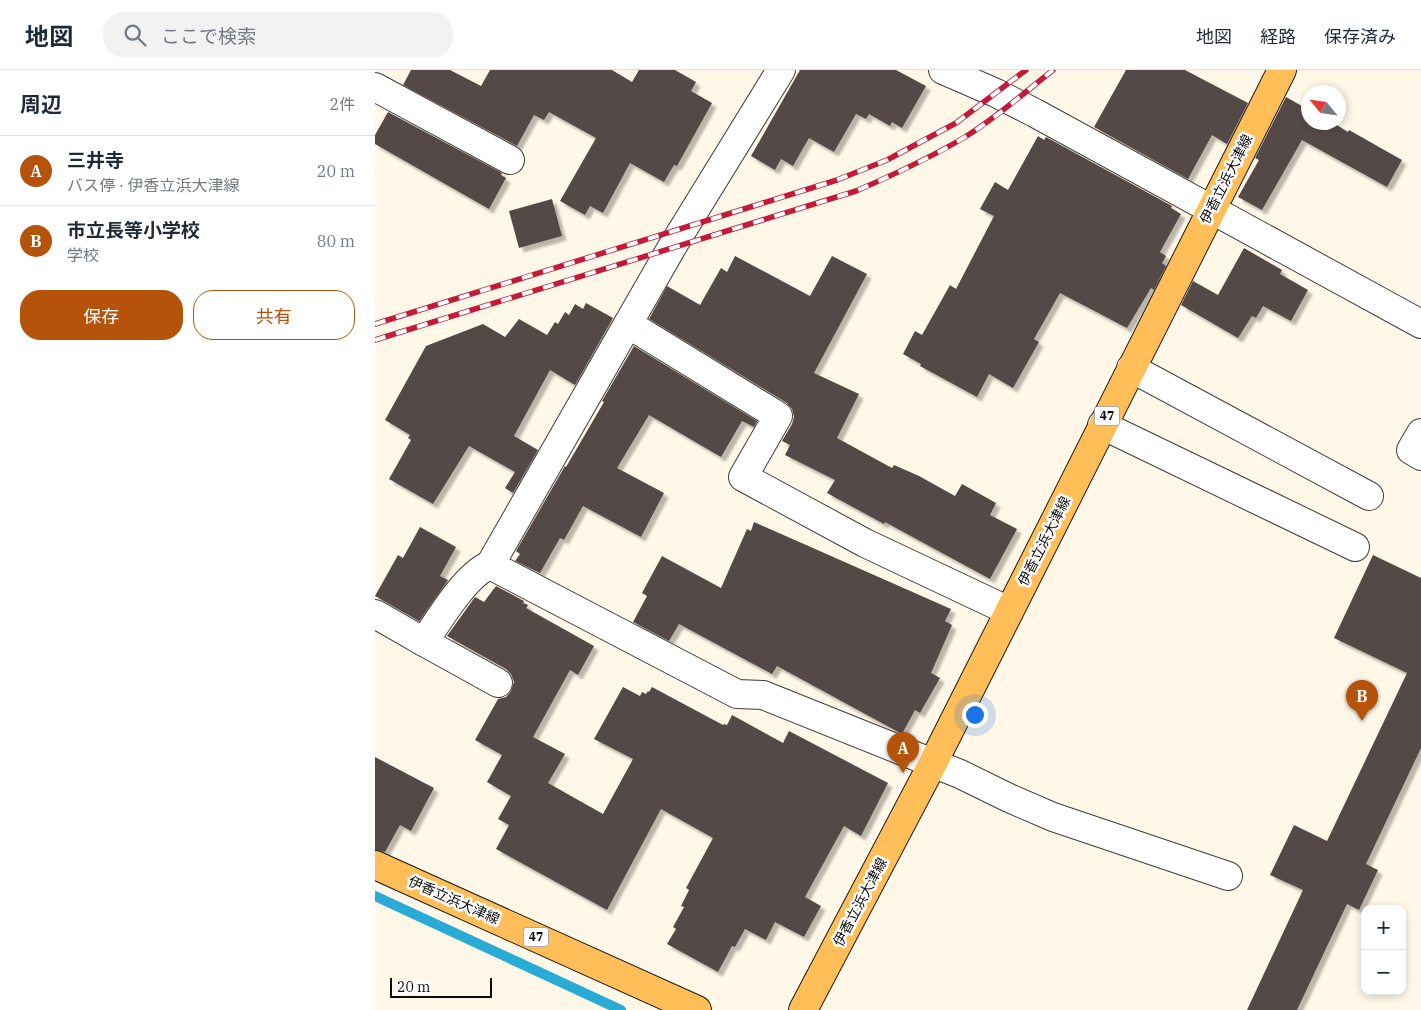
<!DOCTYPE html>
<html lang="ja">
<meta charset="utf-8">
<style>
body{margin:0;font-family:"IBM Plex Serif","Noto Sans JP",serif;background:#f2f2f3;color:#1f2937}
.controls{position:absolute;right:15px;bottom:15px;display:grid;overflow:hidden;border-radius:10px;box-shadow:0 2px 8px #0003}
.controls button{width:45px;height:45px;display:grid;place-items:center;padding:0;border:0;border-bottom:1px solid #e0e1e3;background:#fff;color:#1f2937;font:25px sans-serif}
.compass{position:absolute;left:926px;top:15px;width:45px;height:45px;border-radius:50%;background:#fff;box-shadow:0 2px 8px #0003;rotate:299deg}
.scale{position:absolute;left:15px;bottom:12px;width:102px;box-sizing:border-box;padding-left:5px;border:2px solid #0a0a0a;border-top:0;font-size:14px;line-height:18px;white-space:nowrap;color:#0a0a0a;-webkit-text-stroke:4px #fff;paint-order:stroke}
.you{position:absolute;left:599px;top:644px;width:18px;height:18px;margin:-12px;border:4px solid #fff;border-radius:50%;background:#1a73e8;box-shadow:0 0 0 8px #1a73e833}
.badge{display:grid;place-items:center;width:32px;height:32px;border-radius:50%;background:#b45309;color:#fff;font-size:16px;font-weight:700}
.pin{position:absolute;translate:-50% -41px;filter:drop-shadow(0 1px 2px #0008)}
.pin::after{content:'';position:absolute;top:26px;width:18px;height:15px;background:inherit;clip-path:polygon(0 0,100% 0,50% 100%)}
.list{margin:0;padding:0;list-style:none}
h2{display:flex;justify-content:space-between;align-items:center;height:65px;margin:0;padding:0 20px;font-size:21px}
h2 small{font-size:16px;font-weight:400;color:#747a83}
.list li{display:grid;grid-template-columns:32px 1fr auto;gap:15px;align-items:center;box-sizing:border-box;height:70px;padding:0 20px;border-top:1px solid #e0e1e3}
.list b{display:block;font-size:19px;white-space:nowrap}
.list p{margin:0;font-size:16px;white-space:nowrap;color:#747a83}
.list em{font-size:16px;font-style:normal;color:#747a83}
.actions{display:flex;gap:10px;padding:15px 20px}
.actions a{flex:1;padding:11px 0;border:1px solid #b45309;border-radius:20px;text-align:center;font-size:18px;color:#b45309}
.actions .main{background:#b45309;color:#fff}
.icon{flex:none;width:28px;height:28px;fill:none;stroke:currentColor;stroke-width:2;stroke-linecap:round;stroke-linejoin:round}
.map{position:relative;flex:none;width:1046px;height:940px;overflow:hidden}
header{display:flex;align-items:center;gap:30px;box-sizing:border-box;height:70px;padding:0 25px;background:#fff;border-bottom:1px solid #e0e1e3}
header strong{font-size:24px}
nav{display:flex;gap:28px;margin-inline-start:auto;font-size:18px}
.search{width:350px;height:45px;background:#f2f2f3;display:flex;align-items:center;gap:12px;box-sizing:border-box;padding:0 18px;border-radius:20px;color:#747a83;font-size:19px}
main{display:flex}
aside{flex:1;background:#fff}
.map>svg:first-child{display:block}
</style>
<header>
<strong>地図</strong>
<div class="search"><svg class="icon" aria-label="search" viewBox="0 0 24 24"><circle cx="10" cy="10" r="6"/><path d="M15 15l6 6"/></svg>ここで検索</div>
<nav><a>地図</a><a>経路</a><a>保存済み</a></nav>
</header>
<main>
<aside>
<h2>周辺<small>2件</small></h2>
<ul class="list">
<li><span class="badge">A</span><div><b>三井寺</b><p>バス停 · 伊香立浜大津線</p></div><em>20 m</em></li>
<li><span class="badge">B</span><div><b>市立長等小学校</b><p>学校</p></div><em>80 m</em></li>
</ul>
<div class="actions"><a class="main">保存</a><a>共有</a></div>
</aside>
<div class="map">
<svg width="1046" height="940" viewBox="0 0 1046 940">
<defs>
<filter id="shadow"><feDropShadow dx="4.5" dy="4.5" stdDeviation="1" flood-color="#0004"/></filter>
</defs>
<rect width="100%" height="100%" fill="#fff7e8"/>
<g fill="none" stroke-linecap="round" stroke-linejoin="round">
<path stroke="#2aabd6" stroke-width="10" d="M0,826L246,940"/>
</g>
<g fill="#544946" filter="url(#shadow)">
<path d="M36,0H75L106,16L115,0H237L257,12L264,0H300L321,12L316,21L337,33L302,96L299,95L289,112L255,93L228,143L215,136L210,145L185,131L221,68L174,42L169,50L159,45L142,76L28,15Z"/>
<path d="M425,0H521L551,16L527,58L517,52L515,56L494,44L491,49L481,44L459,82L434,68L418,96L406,89L400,100L376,86Z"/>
<path d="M751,0H810L873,33L852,74L837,65L813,109L719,57Z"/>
<path d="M911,27L934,40V52H957L973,62L974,60L1027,90L1012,117L927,70L887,140L863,127L884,90L880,88Z"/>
<path d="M13,42L127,103L126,105L131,108L114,139L0,74V65Z"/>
<path d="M663,66L669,70L671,67L797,136L796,138L806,144L785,182L791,186L787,193L791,196L779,220L776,218L752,258L685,223L659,269L664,272L638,318L614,304L602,327L545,296L546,294L528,284L540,261L547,265L575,215L581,219L619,146L605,139L620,112L633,120Z"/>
<path d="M177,129L187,166L144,178L134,141Z"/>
<path d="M869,178L907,200L905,204L933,220L916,251L888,236L881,248L877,246L863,268L806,235L818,211L843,225Z"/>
<path d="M360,186L435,226L457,186L492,204L439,303L484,324L462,368L517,398L519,395L544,406L580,426L587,414L621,433L615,445L642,459L615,509L510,452L509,454L452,423L460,410L410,385L415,375L407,371L417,354L419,347L417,339L412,333L274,249L292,216L325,235L346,198L352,202Z"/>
<path d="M211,233L238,248L200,315L175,300L139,366L163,380L138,423L130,418L140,402L94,376L58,434L14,409L36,370L33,368L35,365L10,350L51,276L108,254L130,267L144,249L172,265L180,252L183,254L190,242L194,245L200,234L208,239Z"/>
<path d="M259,276L382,351L379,357L367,351L346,387L274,345L242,398L289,423L266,467L208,436L189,470L185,468L165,503L140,491L145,484L141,481L190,396L191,397L229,332L227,331Z"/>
<path d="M379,452L576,539L570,551L577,555L556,603L565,608L545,643L540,640L527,664L402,596L397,604L304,554L294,571L258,552L272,526L267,523L287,486L346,518L372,459L376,461Z"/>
<path d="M45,457L81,477L65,506L73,510L44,551L0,526L23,485L28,488Z"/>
<path d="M998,485L1046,508V678L991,794L1003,800L984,840L972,834L922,940H872L928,820L895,805L919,755L952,771L1032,603L959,568Z"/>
<path d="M121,516L149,531L148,533L153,535L151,538L219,576L203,605L195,600L158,667L190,684L173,713L228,744L258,689L219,669L248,617L265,626L267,622L271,624L273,621L274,622L277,617L348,655L349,654L352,655L357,645L408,673L414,661L513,713L486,766L469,756L430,827L446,836L429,867L400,852L391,870L370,859L360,877L357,876L343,902L292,874L301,859L298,857L309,837L306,836L314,820L311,818L338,768L286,739L232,840L121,779L134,755L123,749L136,726L112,712L127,685L100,670L123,629L131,627L136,621L139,612L136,604L131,599L72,566L100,527L109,532Z"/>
<path d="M0,687L59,718L36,761L25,755L10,782L0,780Z"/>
</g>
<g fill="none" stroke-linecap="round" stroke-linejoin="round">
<defs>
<g id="minor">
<path d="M568,0L621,23L660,43L1046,254"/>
<path d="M0,17L135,90"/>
<path d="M253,254L403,346L368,407L490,473L634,541"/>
<path d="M756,298L994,426"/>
<path d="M727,355L980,477"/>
<path d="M1046,363L1036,380L1046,386"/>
<path d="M115,495L362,624L388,625L585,704L634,728L678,747L853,806"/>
<path d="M0,544L49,572C63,551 91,504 115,495L297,177L406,0"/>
<path d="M49,572L123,613"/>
</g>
<g id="major">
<path d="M0,795L322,940"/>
<path d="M428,940L558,693L907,0"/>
</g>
</defs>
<use href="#minor" stroke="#3d3d3d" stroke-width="30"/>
<use href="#major" stroke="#1b1b1b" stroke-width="30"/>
<use href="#minor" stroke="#fff" stroke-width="28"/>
<use href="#major" stroke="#ffbe58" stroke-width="28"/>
<defs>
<g id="rail">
<path d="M0,254L462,110L512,90L581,53L651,0"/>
<path d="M0,270L481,121C518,105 555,88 590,67C621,48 649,23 678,0"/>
</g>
</defs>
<use href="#rail" stroke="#c31a3a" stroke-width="5.5"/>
<use href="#rail" stroke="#fff" stroke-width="4" stroke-dasharray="11" stroke-linecap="butt"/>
</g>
<g text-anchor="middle" stroke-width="5" stroke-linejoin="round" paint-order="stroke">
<g fill="#fff" stroke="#545454" stroke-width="1">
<rect x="719.5" y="336.5" width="25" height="19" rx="4"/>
<rect x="148.5" y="857.5" width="25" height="19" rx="4"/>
</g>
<g font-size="12" font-weight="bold" fill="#0a0a0a">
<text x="732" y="350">47</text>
<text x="161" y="871">47</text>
</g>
<g font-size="14" fill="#0a0a0a" stroke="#fff">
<text transform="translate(851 109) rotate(-63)" y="5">伊香立浜大津線</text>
<text transform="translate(669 471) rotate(-63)" y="5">伊香立浜大津線</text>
<text transform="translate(79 830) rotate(24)" y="5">伊香立浜大津線</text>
<text transform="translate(485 832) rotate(-62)" y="5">伊香立浜大津線</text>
</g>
</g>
</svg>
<div class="controls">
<button>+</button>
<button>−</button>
</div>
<svg class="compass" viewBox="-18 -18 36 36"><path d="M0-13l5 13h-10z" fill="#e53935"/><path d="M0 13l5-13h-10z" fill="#747a83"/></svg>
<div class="scale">20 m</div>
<div class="you"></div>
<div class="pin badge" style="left:528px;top:703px">A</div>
<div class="pin badge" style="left:987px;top:651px">B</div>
</div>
</main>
